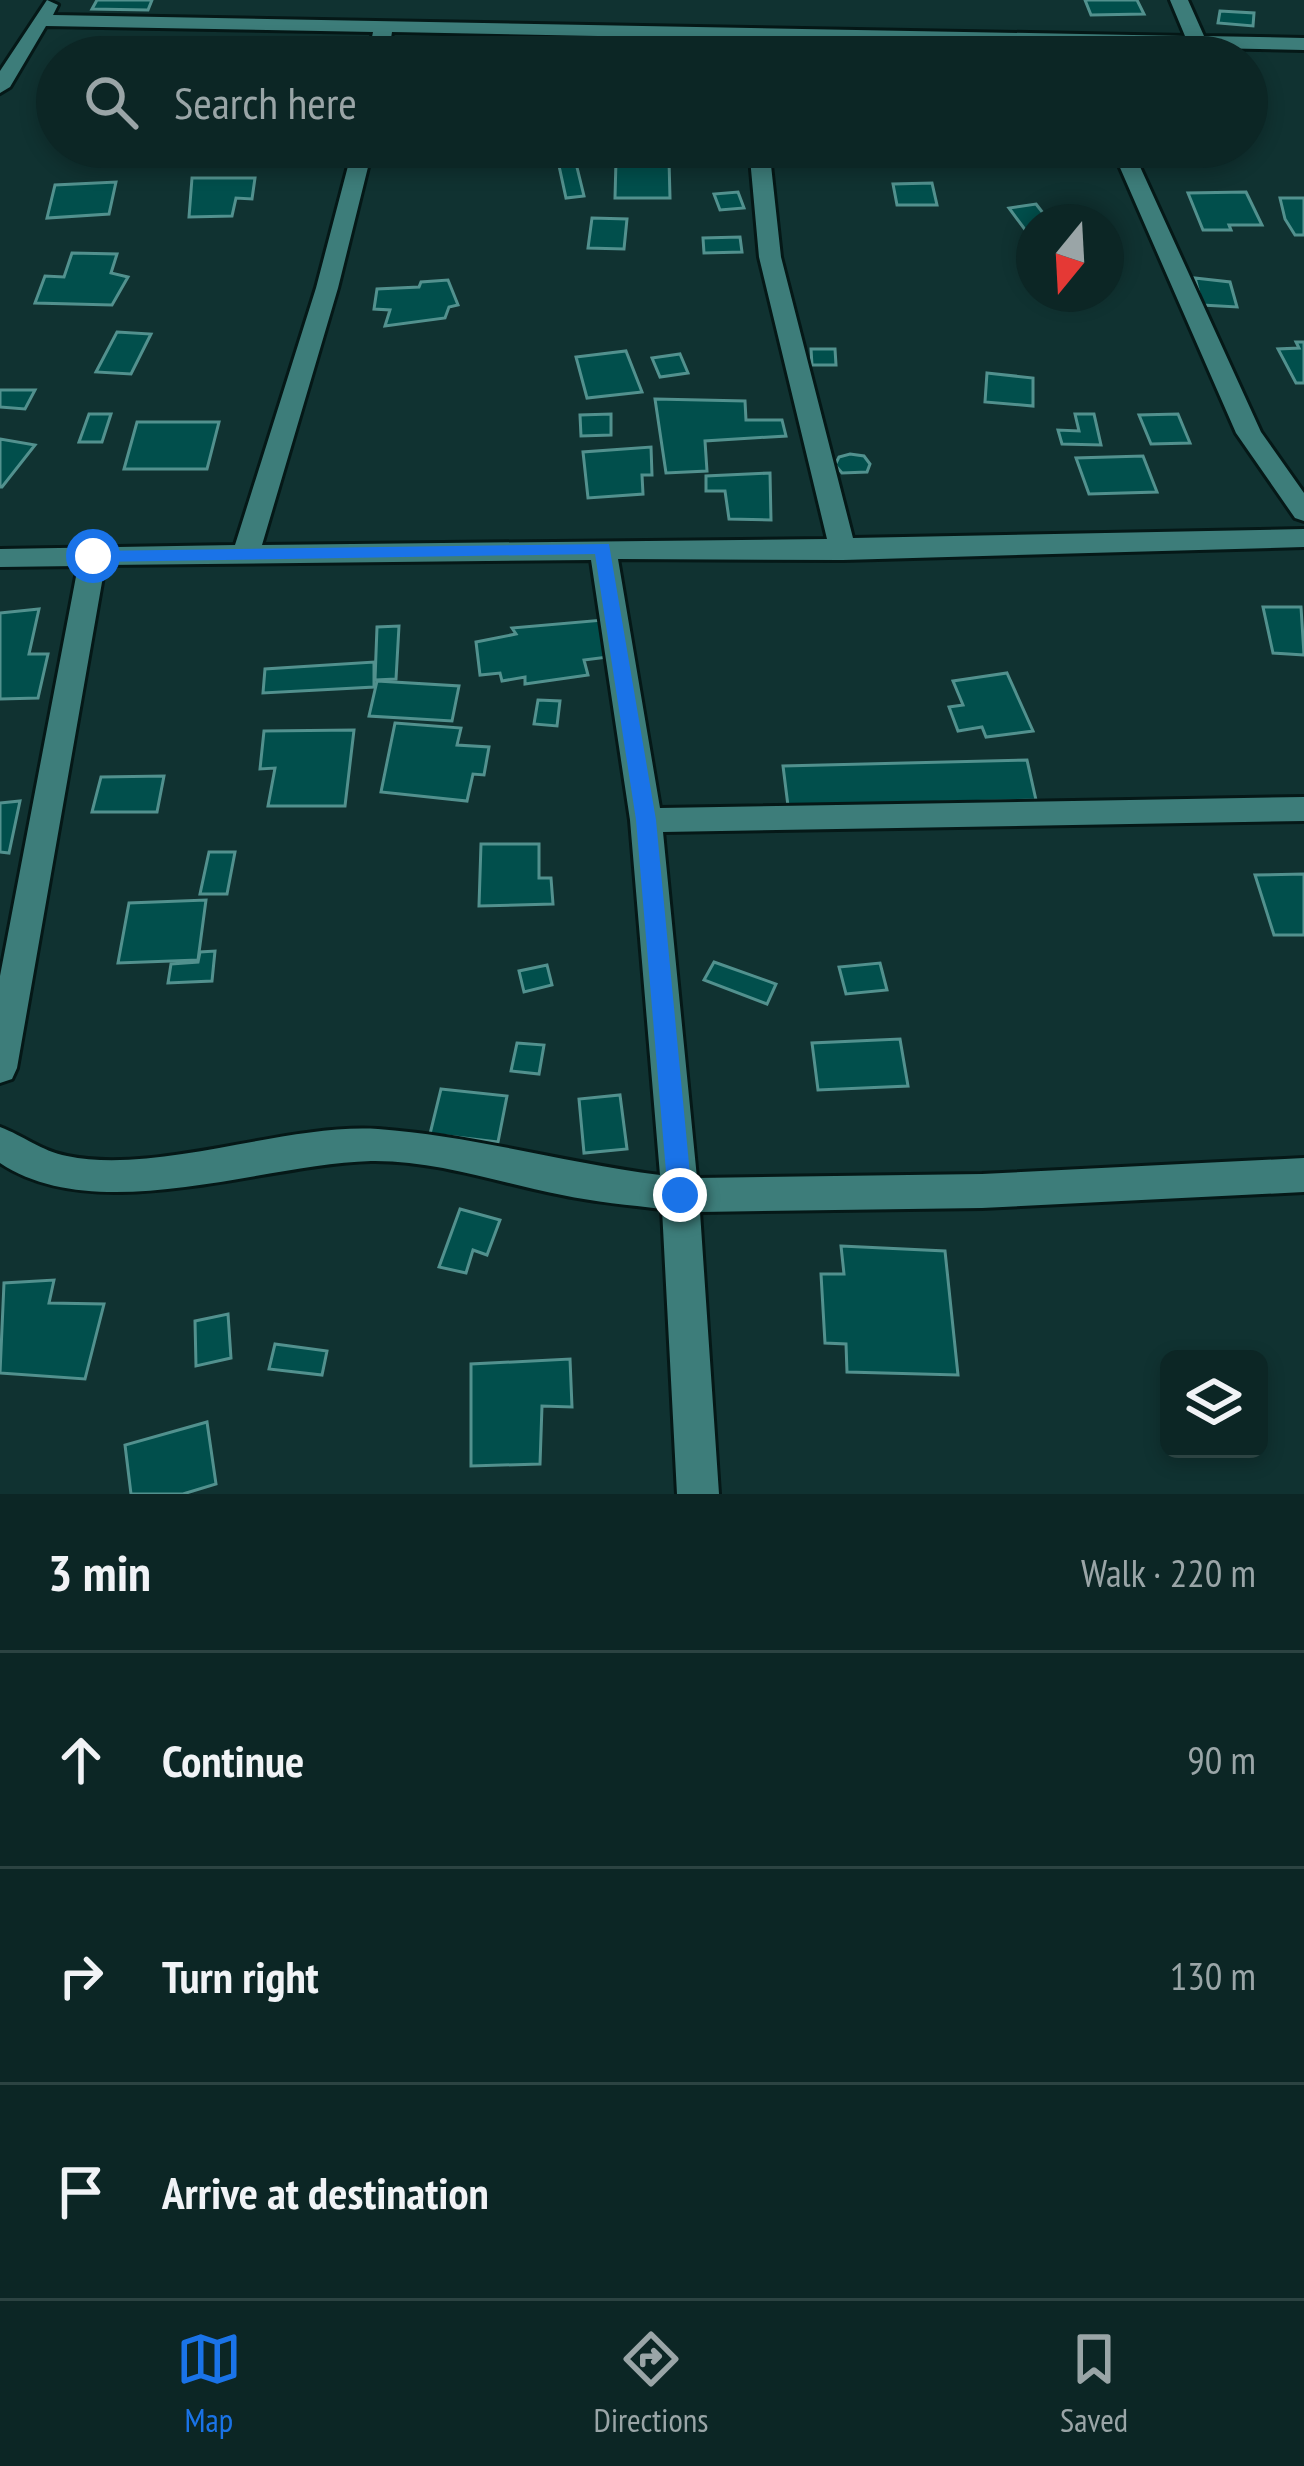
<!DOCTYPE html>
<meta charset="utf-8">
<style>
body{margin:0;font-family:"PT Sans Narrow",sans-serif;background:#1a3232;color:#f1f3f6}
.controls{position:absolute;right:36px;bottom:36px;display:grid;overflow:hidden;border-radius:18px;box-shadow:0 6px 18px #0003}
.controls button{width:108px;height:108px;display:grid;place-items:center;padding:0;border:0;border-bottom:3px solid #2c4342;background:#0c2625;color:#f1f3f6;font:60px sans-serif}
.compass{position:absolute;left:1016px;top:204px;width:108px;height:108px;border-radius:50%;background:#0c2625;box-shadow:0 6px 18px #0003;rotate:198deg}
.stop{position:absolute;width:36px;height:36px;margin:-27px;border:9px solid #1a73e8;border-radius:50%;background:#fff}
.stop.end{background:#1a73e8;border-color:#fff;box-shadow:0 3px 12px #0008}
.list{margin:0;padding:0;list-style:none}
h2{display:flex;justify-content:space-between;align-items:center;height:156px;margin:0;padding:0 48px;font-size:51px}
h2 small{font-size:39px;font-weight:400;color:#9aa5a7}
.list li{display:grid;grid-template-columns:78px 1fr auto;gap:36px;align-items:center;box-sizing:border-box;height:216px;padding:0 48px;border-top:3px solid #2c4342}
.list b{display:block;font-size:45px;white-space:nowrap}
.list em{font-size:39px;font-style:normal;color:#9aa5a7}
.icon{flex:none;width:66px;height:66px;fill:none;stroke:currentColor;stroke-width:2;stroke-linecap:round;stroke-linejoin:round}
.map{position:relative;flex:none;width:1304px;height:1494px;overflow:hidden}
.search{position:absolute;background:#0c2625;box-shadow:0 6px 18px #0003;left:36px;right:36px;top:36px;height:132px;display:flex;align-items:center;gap:30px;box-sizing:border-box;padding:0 42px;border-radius:66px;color:#9aa5a7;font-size:45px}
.sheet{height:804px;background:#0c2625}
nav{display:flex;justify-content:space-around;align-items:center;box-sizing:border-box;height:168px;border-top:3px solid #2c4342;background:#0c2625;font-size:33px;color:#9aa5a7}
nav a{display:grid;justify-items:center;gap:6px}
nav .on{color:#1a73e8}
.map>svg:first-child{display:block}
</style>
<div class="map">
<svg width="1304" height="1494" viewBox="0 0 1304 1494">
<rect width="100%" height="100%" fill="#103231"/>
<g fill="#014f4c" stroke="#52918e" stroke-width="3">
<path d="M97,0H152L148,10L92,9Z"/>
<path d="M1085,0H1137L1144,14L1091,15Z"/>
<path d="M1220,11L1254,13L1253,26L1218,23Z"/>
<path d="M1136,148L1174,150L1176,165L1138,162Z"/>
<path d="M573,151L584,196L566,198L556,152Z"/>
<path d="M616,160H669L670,198H615Z"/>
<path d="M192,178H255L252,199L236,198L232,216L189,217Z"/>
<path d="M116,182L109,214L47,218L55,185Z"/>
<path d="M932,183L937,205H897L893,184Z"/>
<path d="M738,192L744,208L720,210L714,194Z"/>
<path d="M1246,192L1262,225H1229L1231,230H1203L1188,193Z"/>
<path d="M1280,198H1304V235H1295L1285,219Z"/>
<path d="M1036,204L1050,222H1034V235H1029L1009,208Z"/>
<path d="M592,218L627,219L624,249L588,248Z"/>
<path d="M740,237L742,252L704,253L703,238Z"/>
<path d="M72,253L117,254L111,273L128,277L112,305L35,303L45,276L64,277Z"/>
<path d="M1195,278L1230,282L1237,307L1202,305Z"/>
<path d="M448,280L458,305L449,307L445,318L385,326L390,310L374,309L377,289L419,287L421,282Z"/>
<path d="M117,332L151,334L131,374L96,372Z"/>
<path d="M1296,342H1304V383H1296L1278,349L1299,348Z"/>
<path d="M811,349H835L836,365H812Z"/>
<path d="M626,351L642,392L587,398L576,357Z"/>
<path d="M680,354L688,373L660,377L652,358Z"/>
<path d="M987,373L1033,378V406L985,402Z"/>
<path d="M0,390H35L25,409L0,407Z"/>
<path d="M655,399L745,401L746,420H782L786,436L705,441L707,471L666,473Z"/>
<path d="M89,414H111L102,442H79Z"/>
<path d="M611,414V435L581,436L580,415Z"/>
<path d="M1075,414H1094L1101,445L1062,444L1058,430L1079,431Z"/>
<path d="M1178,414L1190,443L1151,444L1139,415Z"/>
<path d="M137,422H219L207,469H124Z"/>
<path d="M0,439L35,445L2,487H0Z"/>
<path d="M651,447L652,475H642L643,494L588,498L583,452Z"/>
<path d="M850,454L864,456L870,464L867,472L842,473L835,465L839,457Z"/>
<path d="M1143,456L1157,492L1089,494L1076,458Z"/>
<path d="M770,473L771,520L729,519L725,491H706V476Z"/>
<path d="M1263,607H1301L1304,655L1273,653Z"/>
<path d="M39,609L29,654H48L38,698L0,699V613Z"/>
<path d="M603,620L608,657L584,660L588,675L525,684V677L502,681L500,673L480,675L476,642L516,634L512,628Z"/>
<path d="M399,626L396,679L375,680L377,627Z"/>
<path d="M374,662V687L263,693L265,669Z"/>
<path d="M1007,673L1033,731L986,737L982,727L958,731L949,707L963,705L953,681Z"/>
<path d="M377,681L459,686L452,721L369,716Z"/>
<path d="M538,700L560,701L557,726L534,724Z"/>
<path d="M395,723L461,728L457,745L489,747L484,775L473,774L467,801L381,792Z"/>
<path d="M354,730L345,806H268L275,768L260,769L264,731Z"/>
<path d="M1027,760L1036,800L788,806L783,766Z"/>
<path d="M164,776L157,812H92L101,777Z"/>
<path d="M20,801L9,853L0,852V803Z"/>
<path d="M481,844H539V878H551L553,904L479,906Z"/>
<path d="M209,852H235L227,894H200Z"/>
<path d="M1304,874V935H1274L1255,875Z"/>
<path d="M206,900L198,960L118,963L129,903Z"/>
<path d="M215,951L212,981L168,983L171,964L198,962L200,952Z"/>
<path d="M714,962L776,984L767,1004L704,980Z"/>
<path d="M880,963L887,990L846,994L839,967Z"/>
<path d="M547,965L552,985L524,992L519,971Z"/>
<path d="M900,1039L908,1086L818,1090L812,1043Z"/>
<path d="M517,1043L544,1045L539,1074L511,1071Z"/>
<path d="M441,1089L507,1096L498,1142L430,1134Z"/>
<path d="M620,1095L627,1149L584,1153L579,1099Z"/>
<path d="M460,1209L500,1220L487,1255L473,1250L466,1273L439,1267Z"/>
<path d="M841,1246L945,1251L958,1375L847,1372L846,1344L825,1343L821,1274H844Z"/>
<path d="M54,1280L49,1303L104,1304L85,1379L0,1373L4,1283Z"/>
<path d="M228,1314L231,1358L196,1366L195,1321Z"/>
<path d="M275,1344L327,1351L322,1375L269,1369Z"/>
<path d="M570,1359L572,1407L542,1406L540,1464L471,1466V1364Z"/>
<path d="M207,1422L216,1484L183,1494H131L125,1445Z"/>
</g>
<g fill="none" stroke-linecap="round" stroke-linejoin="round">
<defs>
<g id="street">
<path d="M47,0L58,5L53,15L1185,36L1170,0H1188L1204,36L1304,38V50L392,32L388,57H368L373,32L46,26L10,87L0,93V71Z"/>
<path d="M353,147H373L338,288L262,545L827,539L759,257L749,147H769L781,257L853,538L1304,529V547L843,560L618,559L660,808L1304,797V821L663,832L697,1178L982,1174L1304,1158V1192L982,1208L700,1212L719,1494H677L662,1209C629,1205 595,1202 562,1195C499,1183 436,1160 371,1161C262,1164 97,1228 0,1163V1127C24,1136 41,1151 67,1156C157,1175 286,1123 378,1129C473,1136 566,1163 660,1175L630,820L591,560L105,565L17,1068L12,1079L0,1083V976L78,566L0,567V549L235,545L316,288Z"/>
<path d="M1111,147H1131L1261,432L1304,493V521L1295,518L1236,433Z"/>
</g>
</defs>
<use href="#street" stroke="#051817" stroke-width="6"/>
<use href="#street" fill="#3d7d7a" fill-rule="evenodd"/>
</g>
<path fill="#1a73e8" d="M609,544L656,820L692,1195L680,1206L668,1195L636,820L595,554L93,562L85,556L93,551Z"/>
</svg>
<div class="controls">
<button><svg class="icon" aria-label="layers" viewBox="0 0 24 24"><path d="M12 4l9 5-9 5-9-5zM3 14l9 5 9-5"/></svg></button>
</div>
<svg class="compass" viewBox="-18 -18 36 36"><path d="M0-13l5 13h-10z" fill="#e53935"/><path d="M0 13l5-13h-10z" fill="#9aa5a7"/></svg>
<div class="stop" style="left:93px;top:556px"></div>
<div class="stop end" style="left:680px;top:1195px"></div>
<div class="search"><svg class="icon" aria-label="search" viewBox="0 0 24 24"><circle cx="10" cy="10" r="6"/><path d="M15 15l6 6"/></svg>Search here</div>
</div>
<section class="sheet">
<h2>3 min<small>Walk · 220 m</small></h2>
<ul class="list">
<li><svg class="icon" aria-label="ahead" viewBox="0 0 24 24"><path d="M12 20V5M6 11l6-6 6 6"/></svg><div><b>Continue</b></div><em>90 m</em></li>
<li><svg class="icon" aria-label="right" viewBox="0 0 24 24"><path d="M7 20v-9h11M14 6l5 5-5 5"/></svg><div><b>Turn right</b></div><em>130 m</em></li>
<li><svg class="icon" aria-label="arrive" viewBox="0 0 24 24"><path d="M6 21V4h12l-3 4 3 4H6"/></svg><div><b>Arrive at destination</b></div></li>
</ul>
</section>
<nav>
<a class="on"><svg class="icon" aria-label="map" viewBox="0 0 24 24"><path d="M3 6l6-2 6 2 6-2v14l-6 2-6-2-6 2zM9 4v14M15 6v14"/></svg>Map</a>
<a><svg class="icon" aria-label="directions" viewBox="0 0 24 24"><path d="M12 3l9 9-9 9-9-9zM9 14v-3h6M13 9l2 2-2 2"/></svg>Directions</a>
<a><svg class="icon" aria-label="saved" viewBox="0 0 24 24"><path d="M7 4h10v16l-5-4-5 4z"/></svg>Saved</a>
</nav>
